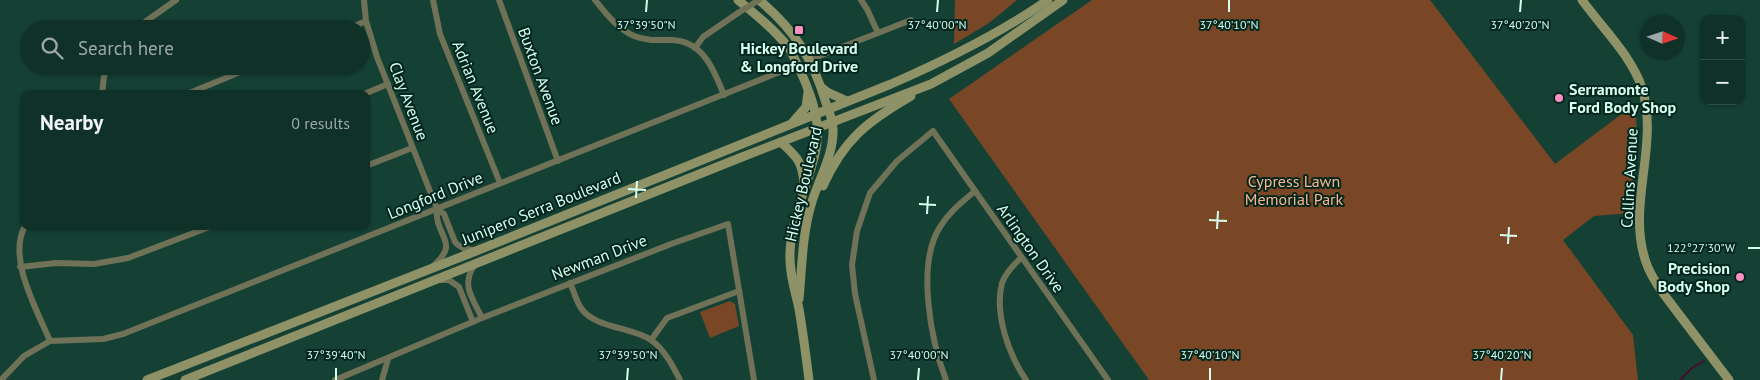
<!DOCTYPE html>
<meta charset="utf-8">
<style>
body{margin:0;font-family:"PT Sans",sans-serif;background:#1e3d34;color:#f1f3f6}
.controls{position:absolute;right:15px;top:15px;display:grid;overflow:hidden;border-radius:10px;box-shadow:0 1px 4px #0004}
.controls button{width:45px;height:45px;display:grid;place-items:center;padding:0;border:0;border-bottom:1px solid #304c45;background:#103128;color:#f1f3f6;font:25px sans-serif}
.compass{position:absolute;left:1640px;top:15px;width:45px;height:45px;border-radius:50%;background:#103128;box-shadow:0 1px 4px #0004;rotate:93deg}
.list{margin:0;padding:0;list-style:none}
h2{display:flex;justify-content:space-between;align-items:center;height:65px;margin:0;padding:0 20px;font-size:21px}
h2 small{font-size:16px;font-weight:400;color:#9ca9a8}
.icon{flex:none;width:28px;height:28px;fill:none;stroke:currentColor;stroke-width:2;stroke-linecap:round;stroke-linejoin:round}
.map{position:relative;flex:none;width:1760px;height:380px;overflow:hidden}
.search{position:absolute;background:#103128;box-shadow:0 1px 4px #0004;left:20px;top:20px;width:350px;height:55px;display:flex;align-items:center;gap:12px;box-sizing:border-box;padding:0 18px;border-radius:28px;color:#9ca9a8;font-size:19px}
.panel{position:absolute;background:#103128;box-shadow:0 1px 4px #0004;left:20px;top:90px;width:350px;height:140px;border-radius:10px}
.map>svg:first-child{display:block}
</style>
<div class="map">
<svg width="1760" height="380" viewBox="0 0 1760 380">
<rect width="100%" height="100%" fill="#154135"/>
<g fill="#7a4726">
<path d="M955,0H1017L989,23L954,44Z"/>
<path d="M1092,0H1430L1555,164L1635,104L1637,132L1631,213L1594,216L1563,240L1633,335L1638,380H1149L949,99Z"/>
<path d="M730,301L735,304L739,326L710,338L700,312Z"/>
</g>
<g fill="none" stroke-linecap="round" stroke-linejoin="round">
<path stroke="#450e2c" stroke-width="2" d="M1680,380L1692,368L1704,361"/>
<g stroke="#707257" stroke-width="6">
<path d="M364,0L366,21L377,57L437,209C434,236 461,242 434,265"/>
<path d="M433,0L440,34L500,183"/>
<path d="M499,0L558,161"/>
<path d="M595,0C606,14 618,29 634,36C646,41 659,40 672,40C703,41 714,70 724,95"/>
<path d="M861,0L867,9L878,33"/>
<path d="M135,29L176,0"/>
<path d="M348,29L366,21"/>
<path d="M695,48L703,37L738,13"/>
<path d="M809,60L911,20"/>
<path d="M102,94L104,76L109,66"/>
<path d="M187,94L255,66"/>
<path d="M364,94L388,84"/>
<path d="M366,166L412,148"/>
<path d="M437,209L444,214L455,242L458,245L463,248L476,251"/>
<path d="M25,226C7,258 37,310 50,341"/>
<path d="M1021,258C1013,265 1006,272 1002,283C994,314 1009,355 1026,380"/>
<path d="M475,265C460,284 473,299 482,318"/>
<path d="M20,267L56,263L94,264L128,258L212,226"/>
<path d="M439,280H449L459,287L473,322"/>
<path d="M570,283C574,291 576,301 581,308C594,328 632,327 651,340C664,349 673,366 680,380"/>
<path d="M651,340L667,318L739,291"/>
<path d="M1,380L24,356L50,341L103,339L123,334L797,65"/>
<path d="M335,380L482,318L671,244L728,224L754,380"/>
<path d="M382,380L388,359"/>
<path d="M874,380L855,294L852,265L857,231L870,193L897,161L933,131L1108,380"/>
<path d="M946,380C931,341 916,264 940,227C949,212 962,202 975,191"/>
</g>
<g stroke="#8e9266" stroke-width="9">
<path d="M738,0C756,15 774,29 788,47C793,54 796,63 800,70C813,99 823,126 814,158C806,188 791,221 790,253C789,272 795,290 799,309C803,332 806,356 809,380"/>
<path d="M759,0C794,29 813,59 826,103C829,111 833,120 833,129C834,155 818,180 811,205C802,236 802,268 799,299"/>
<path d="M1582,0C1602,28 1631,55 1642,88C1660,146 1625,208 1647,265C1654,283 1667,298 1678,313C1695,335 1712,358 1729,380"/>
<path d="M821,87L827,92L847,101"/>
<path d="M793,122L806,107L808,92"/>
<path d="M781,142C797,157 802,161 804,183"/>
<path d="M823,186C844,139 868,121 911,96"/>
<path d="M147,380L476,251L891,84C946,60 999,34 1048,0"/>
<path d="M185,380L742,157L931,84L988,53L1063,0"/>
</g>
<path stroke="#707257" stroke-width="6" d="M738,13L759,0"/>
</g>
<path fill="none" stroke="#d7fff0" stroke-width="2" d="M646,12L647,0M937,12L938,0M1229,12V0M1520,12L1521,0M628,189L646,190M636,198L637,181M919,204L936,205M927,214L928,196M1209,220L1227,221M1217,229L1218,211M1500,235L1517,236M1508,244L1509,227M1748,248H1760M336,380V368M627,380L628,368M918,380L919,368M1210,380V368M1501,380L1502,368"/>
<g fill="#fc8fc2" stroke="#02261d" stroke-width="2">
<rect x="794" y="25" width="10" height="10" rx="2.5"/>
<circle cx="1559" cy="98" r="5"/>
<circle cx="1740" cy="277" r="5"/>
</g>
<g text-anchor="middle" stroke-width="4" stroke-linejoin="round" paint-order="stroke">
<g font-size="16" font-weight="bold" fill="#d7fff0" stroke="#02261d">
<text x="799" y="54">Hickey Boulevard<tspan x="799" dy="18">&amp; Longford Drive</tspan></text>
<text x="1569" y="95" text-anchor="start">Serramonte<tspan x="1569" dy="18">Ford Body Shop</tspan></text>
<text x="1730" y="274" text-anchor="end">Precision<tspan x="1730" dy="18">Body Shop</tspan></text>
</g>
<g font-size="16" fill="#d7fff0" stroke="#02261d">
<text transform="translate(541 76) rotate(70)" y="6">Buxton Avenue</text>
<text transform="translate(476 87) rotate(68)" y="6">Adrian Avenue</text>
<text transform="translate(409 101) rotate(69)" y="6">Clay Avenue</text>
<text transform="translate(1629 178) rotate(-87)" y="6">Collins Avenue</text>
<text transform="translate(803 184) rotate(-77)" y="6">Hickey Boulevard</text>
<text transform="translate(435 195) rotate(-22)" y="6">Longford Drive</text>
<text transform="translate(541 208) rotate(-22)" y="6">Junipero Serra Boulevard</text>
<text transform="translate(1031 248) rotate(55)" y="6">Arlington Drive</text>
<text transform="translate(599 257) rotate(-21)" y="6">Newman Drive</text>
</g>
<g font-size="16" fill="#fcb78e" stroke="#02261d">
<text x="1294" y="187">Cypress Lawn<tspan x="1294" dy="18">Memorial Park</tspan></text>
</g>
</g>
<g font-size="12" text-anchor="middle" fill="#d7fff0" stroke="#02261d" stroke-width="4" stroke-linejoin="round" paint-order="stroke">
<text x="646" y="29">37°39'50"N</text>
<text x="937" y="29">37°40'00"N</text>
<text x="1229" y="29">37°40'10"N</text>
<text x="1520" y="29">37°40'20"N</text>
<text x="1701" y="252">122°27'30"W</text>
<text x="336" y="359">37°39'40"N</text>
<text x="628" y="359">37°39'50"N</text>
<text x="919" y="359">37°40'00"N</text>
<text x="1210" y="359">37°40'10"N</text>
<text x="1502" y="359">37°40'20"N</text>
</g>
</svg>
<div class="controls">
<button>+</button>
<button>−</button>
</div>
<svg class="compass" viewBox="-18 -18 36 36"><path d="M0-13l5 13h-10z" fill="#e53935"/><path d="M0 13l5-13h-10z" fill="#9ca9a8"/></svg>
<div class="search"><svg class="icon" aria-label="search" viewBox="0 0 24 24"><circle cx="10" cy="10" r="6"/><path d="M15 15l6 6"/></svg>Search here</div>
<section class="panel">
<h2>Nearby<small>0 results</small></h2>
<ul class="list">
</ul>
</section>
</div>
